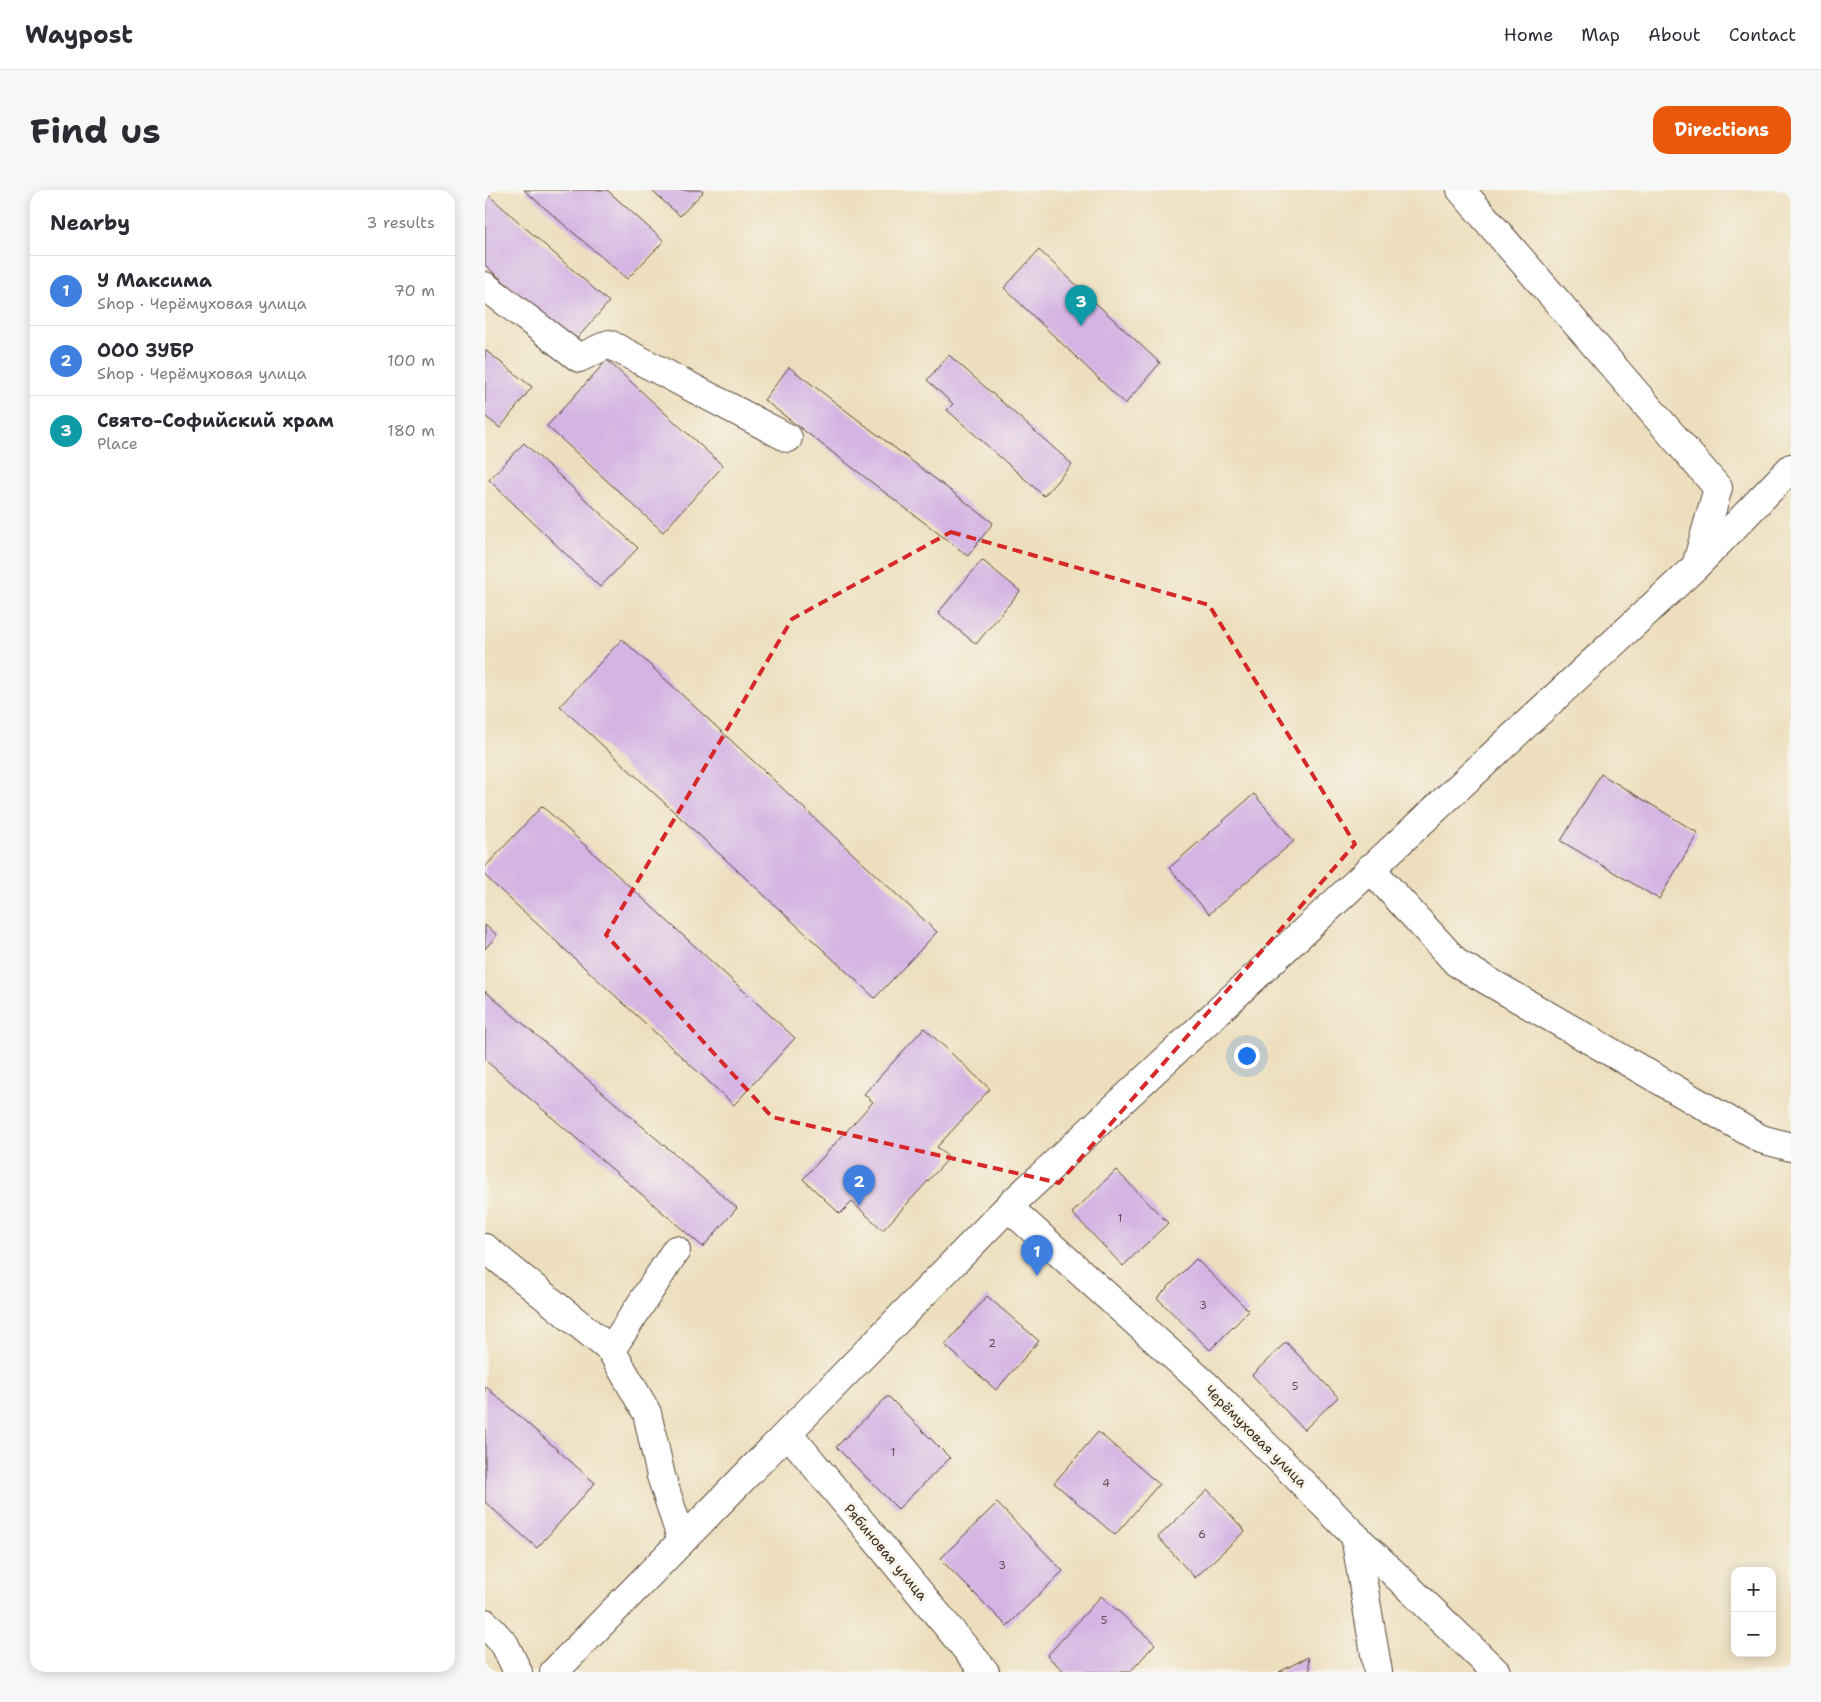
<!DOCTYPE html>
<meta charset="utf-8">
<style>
body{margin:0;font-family:"Shantell Sans",sans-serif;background:#f7f7f7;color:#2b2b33}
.controls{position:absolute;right:15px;bottom:15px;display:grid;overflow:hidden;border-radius:10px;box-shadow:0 2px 12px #0003}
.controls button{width:45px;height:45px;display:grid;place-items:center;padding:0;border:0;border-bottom:1px solid #e1e1e2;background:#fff;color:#2b2b33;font:25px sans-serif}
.you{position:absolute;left:761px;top:865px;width:18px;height:18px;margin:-12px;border:4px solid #fff;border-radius:50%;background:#1a73e8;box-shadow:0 0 0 8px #1a73e833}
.badge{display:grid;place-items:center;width:32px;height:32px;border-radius:50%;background:#ea580c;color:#fff;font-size:16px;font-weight:700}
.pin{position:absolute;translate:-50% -41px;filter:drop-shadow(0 1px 2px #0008)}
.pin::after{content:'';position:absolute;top:26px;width:18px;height:15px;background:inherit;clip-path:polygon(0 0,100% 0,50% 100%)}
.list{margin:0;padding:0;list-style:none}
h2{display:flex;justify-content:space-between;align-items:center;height:65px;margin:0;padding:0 20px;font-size:21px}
h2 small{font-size:16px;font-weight:400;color:#7c7c81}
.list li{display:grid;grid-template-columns:32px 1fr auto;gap:15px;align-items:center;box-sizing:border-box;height:70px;padding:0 20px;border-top:1px solid #e1e1e2}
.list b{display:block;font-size:19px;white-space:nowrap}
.list p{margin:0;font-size:16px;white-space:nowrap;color:#7c7c81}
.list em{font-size:16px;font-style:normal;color:#7c7c81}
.map{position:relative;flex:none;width:1306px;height:1482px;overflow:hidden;border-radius:15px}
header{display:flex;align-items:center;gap:30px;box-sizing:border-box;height:70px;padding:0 25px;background:#fff;border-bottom:1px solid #e1e1e2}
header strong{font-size:24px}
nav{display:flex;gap:28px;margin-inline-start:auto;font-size:18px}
.intro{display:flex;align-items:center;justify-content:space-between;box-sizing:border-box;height:120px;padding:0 30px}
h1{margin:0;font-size:35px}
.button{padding:12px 22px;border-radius:15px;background:#ea580c;color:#fff;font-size:18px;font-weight:700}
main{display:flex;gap:30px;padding:0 30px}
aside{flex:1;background:#fff;border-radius:15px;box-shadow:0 2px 12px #0003}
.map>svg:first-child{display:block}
</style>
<header>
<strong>Waypost</strong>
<nav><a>Home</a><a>Map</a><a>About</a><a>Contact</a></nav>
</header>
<div class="intro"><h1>Find us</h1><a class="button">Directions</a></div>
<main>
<aside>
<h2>Nearby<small>3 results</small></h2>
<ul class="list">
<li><span class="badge" style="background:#3f7fe0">1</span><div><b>У Максима</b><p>Shop · Черёмуховая улица</p></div><em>70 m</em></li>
<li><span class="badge" style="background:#3f7fe0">2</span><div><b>ООО ЗУБР</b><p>Shop · Черёмуховая улица</p></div><em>100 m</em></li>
<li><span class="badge" style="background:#0f9aa8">3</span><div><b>Свято-Софийский храм</b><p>Place</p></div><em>180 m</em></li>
</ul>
</aside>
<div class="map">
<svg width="1306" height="1482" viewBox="0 0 1306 1482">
<rect width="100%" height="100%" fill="#f7f3e8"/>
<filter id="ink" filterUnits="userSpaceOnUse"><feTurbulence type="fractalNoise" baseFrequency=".02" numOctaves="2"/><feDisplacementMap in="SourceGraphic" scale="10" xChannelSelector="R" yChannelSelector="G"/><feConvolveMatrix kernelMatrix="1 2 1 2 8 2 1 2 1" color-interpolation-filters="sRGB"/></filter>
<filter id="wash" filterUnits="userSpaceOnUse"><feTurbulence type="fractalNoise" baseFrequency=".0096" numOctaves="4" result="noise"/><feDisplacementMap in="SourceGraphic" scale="20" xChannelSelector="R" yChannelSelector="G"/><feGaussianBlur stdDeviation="1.12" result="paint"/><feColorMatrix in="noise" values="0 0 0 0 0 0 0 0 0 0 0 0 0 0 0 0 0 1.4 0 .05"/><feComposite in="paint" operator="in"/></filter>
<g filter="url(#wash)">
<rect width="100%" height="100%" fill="#eddfbe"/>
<g id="blocks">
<g fill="#d4b4e4">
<path d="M39,0H122L179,51L142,89Z"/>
<path d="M166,0H216L218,2L195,26Z"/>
<path d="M0,2L124,112L88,153L0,75Z"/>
<path d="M554,60L675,173L640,214L519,98Z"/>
<path d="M0,160L47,197L15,238L0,226Z"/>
<path d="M464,165L587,274L559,306L462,220L468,214L442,190Z"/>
<path d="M122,170L238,276L178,342L62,236Z"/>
<path d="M304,177L508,333L483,366L279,210Z"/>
<path d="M39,253L153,358L115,397L4,290Z"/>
<path d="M497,370L535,401L491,454L453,423Z"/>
<path d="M137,449L452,742L390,808L75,516Z"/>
<path d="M1116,584L1213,643L1174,709L1076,651Z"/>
<path d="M769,604L809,651L724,724L684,678Z"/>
<path d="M57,616L310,848L249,915L0,686V677Z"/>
<path d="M0,735L12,745L0,759Z"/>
<path d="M0,801L252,1018L218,1057L0,870Z"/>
<path d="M439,838L505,899L452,957L464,968L398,1040L367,1012L355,1024L318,989L388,912L379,904Z"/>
<path d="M631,980L683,1033L638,1076L587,1023Z"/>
<path d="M711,1069L764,1121L725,1160L672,1108Z"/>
<path d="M502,1106L554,1151L511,1200L460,1155Z"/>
<path d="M801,1152L853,1207L819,1240L767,1185Z"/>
<path d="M0,1196L110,1293L52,1358L0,1312Z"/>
<path d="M403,1206L465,1268L413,1319L351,1257Z"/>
<path d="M613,1242L674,1294L630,1345L569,1293Z"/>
<path d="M723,1300L760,1341L710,1388L673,1347Z"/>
<path d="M512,1313L578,1381L522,1436L455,1369Z"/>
<path d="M616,1406L670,1454L645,1482H580L562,1466Z"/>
<path d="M823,1467L825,1482H794Z"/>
</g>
</g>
</g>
<g filter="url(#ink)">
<use href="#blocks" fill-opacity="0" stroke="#564536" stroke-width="1"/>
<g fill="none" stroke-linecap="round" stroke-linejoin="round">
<defs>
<g id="minor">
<path d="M0,96L94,168L124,154L303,248"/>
<path d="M1214,373L1306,278"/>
<path d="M885,678L972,773L1276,949L1306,957"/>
<path d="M523,1017L723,1197L870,1346L1011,1482"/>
<path d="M0,1058L126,1160"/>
<path d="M191,1060L126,1160L162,1223L176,1286L197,1351"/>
<path d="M303,1243L500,1482"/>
<path d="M870,1346L893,1482"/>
<path d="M0,1433L20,1455L33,1482"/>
<path d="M69,1482L523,1017L1211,376L1233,298L976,0"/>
</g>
</defs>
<use href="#minor" stroke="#564536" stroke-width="30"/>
<use href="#minor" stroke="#fff" stroke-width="28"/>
</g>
</g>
<path fill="none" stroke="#d62828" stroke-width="4" stroke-dasharray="10 6" stroke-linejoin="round" d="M466,342L724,415L870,654L574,993L287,927L121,745L307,429Z"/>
<g text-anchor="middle" stroke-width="5" stroke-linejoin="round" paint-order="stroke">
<g font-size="11" fill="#614c50">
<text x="635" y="1032">1</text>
<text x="718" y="1119">3</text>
<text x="507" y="1157">2</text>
<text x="810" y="1200">5</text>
<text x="408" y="1266">1</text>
<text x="621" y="1297">4</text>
<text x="717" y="1348">6</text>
<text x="517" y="1379">3</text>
<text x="619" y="1434">5</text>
</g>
<g font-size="14" fill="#3b2a1e" stroke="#f7f3e8">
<text transform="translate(771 1246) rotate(45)" y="5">Черёмуховая улица</text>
<text transform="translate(401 1362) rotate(50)" y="5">Рябиновая улица</text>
</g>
</g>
</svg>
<div class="controls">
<button>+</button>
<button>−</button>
</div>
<div class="you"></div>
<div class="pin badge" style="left:552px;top:1086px;background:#3f7fe0">1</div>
<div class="pin badge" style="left:374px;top:1016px;background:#3f7fe0">2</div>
<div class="pin badge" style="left:596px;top:136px;background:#0f9aa8">3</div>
</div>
</main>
